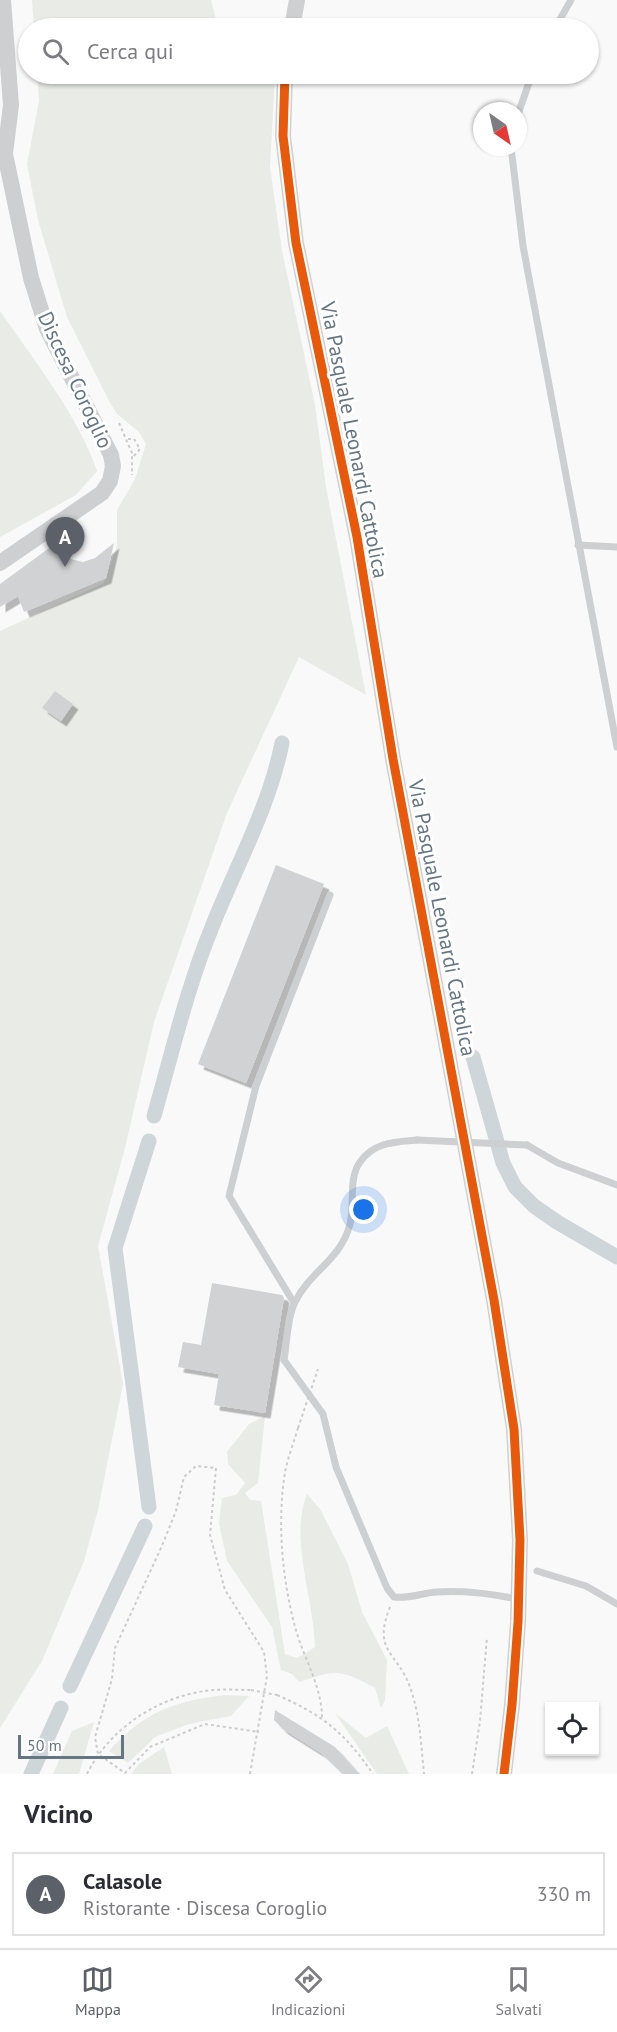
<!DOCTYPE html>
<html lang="it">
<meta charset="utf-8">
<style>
body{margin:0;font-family:"PT Sans",sans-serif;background:#f2f2f3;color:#2b2b33}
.controls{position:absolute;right:18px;bottom:18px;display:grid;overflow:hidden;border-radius:0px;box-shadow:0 2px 4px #0004}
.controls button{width:54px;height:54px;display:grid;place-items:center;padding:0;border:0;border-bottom:2px solid #e1e1e2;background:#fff;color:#2b2b33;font:30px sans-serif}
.compass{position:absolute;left:473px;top:102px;width:54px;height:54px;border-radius:50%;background:#fff;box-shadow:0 2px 4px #0004;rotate:146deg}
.scale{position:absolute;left:18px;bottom:15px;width:106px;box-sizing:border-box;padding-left:6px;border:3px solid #657683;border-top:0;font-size:16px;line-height:21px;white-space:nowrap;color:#657683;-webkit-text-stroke:4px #fff;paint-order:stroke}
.you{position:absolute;left:364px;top:1210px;width:21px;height:21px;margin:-15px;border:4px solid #fff;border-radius:50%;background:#1a73e8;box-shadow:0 0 0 9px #1a73e833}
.badge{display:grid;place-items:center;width:39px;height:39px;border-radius:50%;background:#5c6169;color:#fff;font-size:20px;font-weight:700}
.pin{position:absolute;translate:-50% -50px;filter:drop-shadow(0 2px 3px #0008)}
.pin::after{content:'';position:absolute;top:32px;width:21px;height:18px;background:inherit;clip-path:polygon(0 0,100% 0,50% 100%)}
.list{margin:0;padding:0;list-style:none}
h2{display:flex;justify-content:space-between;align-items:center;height:78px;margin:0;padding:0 24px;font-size:26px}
h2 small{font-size:20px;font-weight:400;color:#7c7c81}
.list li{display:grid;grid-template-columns:39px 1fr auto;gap:18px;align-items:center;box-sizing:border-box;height:84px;margin:0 12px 12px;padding:0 12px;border:2px solid #e1e1e2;border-radius:0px}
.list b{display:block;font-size:22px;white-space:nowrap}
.list p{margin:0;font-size:20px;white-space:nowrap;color:#7c7c81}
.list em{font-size:20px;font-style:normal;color:#7c7c81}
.icon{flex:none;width:33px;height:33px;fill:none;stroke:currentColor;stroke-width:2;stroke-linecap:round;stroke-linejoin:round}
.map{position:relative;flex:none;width:617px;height:1774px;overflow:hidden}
.search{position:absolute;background:#fff;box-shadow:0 2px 4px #0004;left:18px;right:18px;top:18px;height:66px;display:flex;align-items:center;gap:15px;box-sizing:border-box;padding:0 21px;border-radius:33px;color:#7c7c81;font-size:22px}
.sheet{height:174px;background:#fff}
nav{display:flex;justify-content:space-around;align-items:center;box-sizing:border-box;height:84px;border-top:2px solid #e1e1e2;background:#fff;font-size:16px;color:#7c7c81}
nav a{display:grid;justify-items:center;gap:3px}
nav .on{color:#5c6169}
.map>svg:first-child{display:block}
</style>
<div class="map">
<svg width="617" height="1774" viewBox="0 0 617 1774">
<defs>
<filter id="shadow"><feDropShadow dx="5.5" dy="5.5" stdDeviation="0" flood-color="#0004"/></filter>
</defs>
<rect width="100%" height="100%" fill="#f9f9f9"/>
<g fill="#e8ebe6">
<path d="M32,0H211L218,28H34Z"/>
<path d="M37,74H275L270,167L282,251L315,405L326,487L366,695L299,657L227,813L154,1022L125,1148L98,1246L123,1384L98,1510L84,1561L42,1661L0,1728V631L104,583L117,546V510L135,479L146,444L139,432L117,414L109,401L67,317L38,220L27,164L39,101Z"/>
<path d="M0,311C33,359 78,415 97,471L76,495L0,537Z"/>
<path d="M265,1416L258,1483L245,1493L250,1500L261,1501L285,1654L297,1658L315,1647C314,1599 289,1538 307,1494L320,1509L348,1564L362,1612L387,1660L385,1700L381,1708L375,1688C340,1669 338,1669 299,1682L292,1674L281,1670L272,1627L227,1561L219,1523L222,1498L236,1495L245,1483L228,1464L227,1452L249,1424Z"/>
<path d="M225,1695L249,1696L231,1716L189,1724L155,1737L128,1763L109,1751C146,1711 172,1702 225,1695Z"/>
<path d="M335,1713L366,1738L387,1726L409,1774H377Z"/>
<path d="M94,1722L79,1774H53L72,1731Z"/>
<path d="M164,1747L172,1774H131L139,1764Z"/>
</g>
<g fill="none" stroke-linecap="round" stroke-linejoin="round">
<g stroke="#ced6d9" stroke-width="15">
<path d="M473,1057L503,1163L515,1187L534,1206L557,1222L617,1257"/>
<path d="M154,1116C172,1053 187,988 212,927C236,866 269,808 282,743"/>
<path d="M149,1141L115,1248L149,1507"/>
<path d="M70,1686L145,1526"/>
<path d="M31,1774L61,1708"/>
</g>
</g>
<g fill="#d0d2d3" filter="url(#shadow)">
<path d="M114,543L106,578L24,612L18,596L0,607V584L52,546L62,557L83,562L95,558Z"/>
<path d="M55,691L73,704L61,721L42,708Z"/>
<path d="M276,865L324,884L246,1083L198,1064Z"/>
<path d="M212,1283L282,1295L284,1298L265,1413L214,1405L219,1374L178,1367L183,1342L201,1345Z"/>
<path d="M275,1710L335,1747L359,1774H343L321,1753L283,1729L274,1720Z"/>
</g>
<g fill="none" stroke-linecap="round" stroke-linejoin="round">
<g stroke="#cbcccd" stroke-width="2" stroke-dasharray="3 3" stroke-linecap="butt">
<path d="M119,423L132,453V475"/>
<path d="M128,439H134L140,449L133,457"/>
<path d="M56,544L70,555L69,560"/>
<path d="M298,1428C294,1442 288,1457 285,1472C277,1522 282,1578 295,1627C303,1657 322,1686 322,1718"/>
<path d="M390,1607C372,1652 397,1651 410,1687C420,1715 421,1744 424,1774"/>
<path d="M277,1695C323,1715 345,1733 373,1774"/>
<path d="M87,1774C110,1727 162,1694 214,1690C226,1689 239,1690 251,1690"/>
<path d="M250,1774L267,1676L264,1652L225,1590L210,1535L216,1468L196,1466L184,1477L176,1511L161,1548L115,1648L112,1679L95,1737L98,1754L125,1773L150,1747L205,1724L259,1732"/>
<path d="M472,1774L480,1721L487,1637"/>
</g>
<g stroke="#cecfd0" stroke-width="7">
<path d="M555,28L571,0"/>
<path d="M518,114L532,74"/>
<path d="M511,147L523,246L617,747"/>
<path d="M578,545L617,547"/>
<path d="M417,1140C395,1142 374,1142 360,1162C348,1178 355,1206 350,1224C341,1260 310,1271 295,1302C287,1317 287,1343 284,1360L323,1414L336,1467L387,1588L394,1597C410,1599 421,1593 437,1592C465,1590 490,1594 518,1599"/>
<path d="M527,1145L558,1163L617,1185"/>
<path d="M294,1303L229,1196L256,1086L330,895"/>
<path d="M537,1571L586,1586L617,1604"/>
</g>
<g stroke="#cecfd0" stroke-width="16">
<path d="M292,28L297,0"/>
<path d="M285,74L283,136L296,243L357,537L393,759L494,1300L514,1429L520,1540L518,1622L512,1705L504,1774"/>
<path d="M0,563L102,493L110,481L113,466L111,455L47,329L31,278L5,154L11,105L3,0"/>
</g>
<g stroke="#cbcccd" stroke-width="2" stroke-dasharray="3 3" stroke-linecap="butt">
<path d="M298,1428L318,1369"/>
<path d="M251,1690L277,1695"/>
</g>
<path stroke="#cecfd0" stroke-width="7" d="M417,1140L527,1145"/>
<defs>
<path id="cycleway" d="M285,74L283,136L296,243L357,537L393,759L494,1300L514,1429L520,1540L518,1622L512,1705L504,1774"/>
</defs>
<use href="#cycleway" stroke="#fff" stroke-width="13"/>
<use href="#cycleway" stroke="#e8590c" stroke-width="9"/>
</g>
<g text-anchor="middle" stroke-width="6" stroke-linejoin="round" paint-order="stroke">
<g font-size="21" fill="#657683" stroke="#fff">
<text transform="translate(75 380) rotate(65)" y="7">Discesa Coroglio</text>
<text transform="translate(354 440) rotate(79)" y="7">Via Pasquale Leonardi Cattolica</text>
<text transform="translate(442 918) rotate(79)" y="7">Via Pasquale Leonardi Cattolica</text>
</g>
</g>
</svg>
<div class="controls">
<button><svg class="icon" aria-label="locate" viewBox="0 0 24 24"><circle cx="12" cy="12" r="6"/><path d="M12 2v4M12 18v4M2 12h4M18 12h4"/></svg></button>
</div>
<svg class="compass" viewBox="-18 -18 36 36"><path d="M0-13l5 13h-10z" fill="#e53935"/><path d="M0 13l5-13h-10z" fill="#7c7c81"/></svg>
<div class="scale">50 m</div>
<div class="you"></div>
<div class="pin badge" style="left:65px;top:567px">A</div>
<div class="search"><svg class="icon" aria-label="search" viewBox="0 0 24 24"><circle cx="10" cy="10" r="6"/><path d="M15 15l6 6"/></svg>Cerca qui</div>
</div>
<section class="sheet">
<h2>Vicino<small></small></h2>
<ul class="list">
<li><span class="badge">A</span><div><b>Calasole</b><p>Ristorante · Discesa Coroglio</p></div><em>330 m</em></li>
</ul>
</section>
<nav>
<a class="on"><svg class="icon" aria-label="map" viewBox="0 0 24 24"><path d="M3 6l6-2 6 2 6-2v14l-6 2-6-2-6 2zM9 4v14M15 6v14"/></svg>Mappa</a>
<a><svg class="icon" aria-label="directions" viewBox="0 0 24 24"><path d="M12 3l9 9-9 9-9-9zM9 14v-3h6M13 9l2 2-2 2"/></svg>Indicazioni</a>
<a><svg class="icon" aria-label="saved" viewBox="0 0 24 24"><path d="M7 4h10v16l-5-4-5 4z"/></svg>Salvati</a>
</nav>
